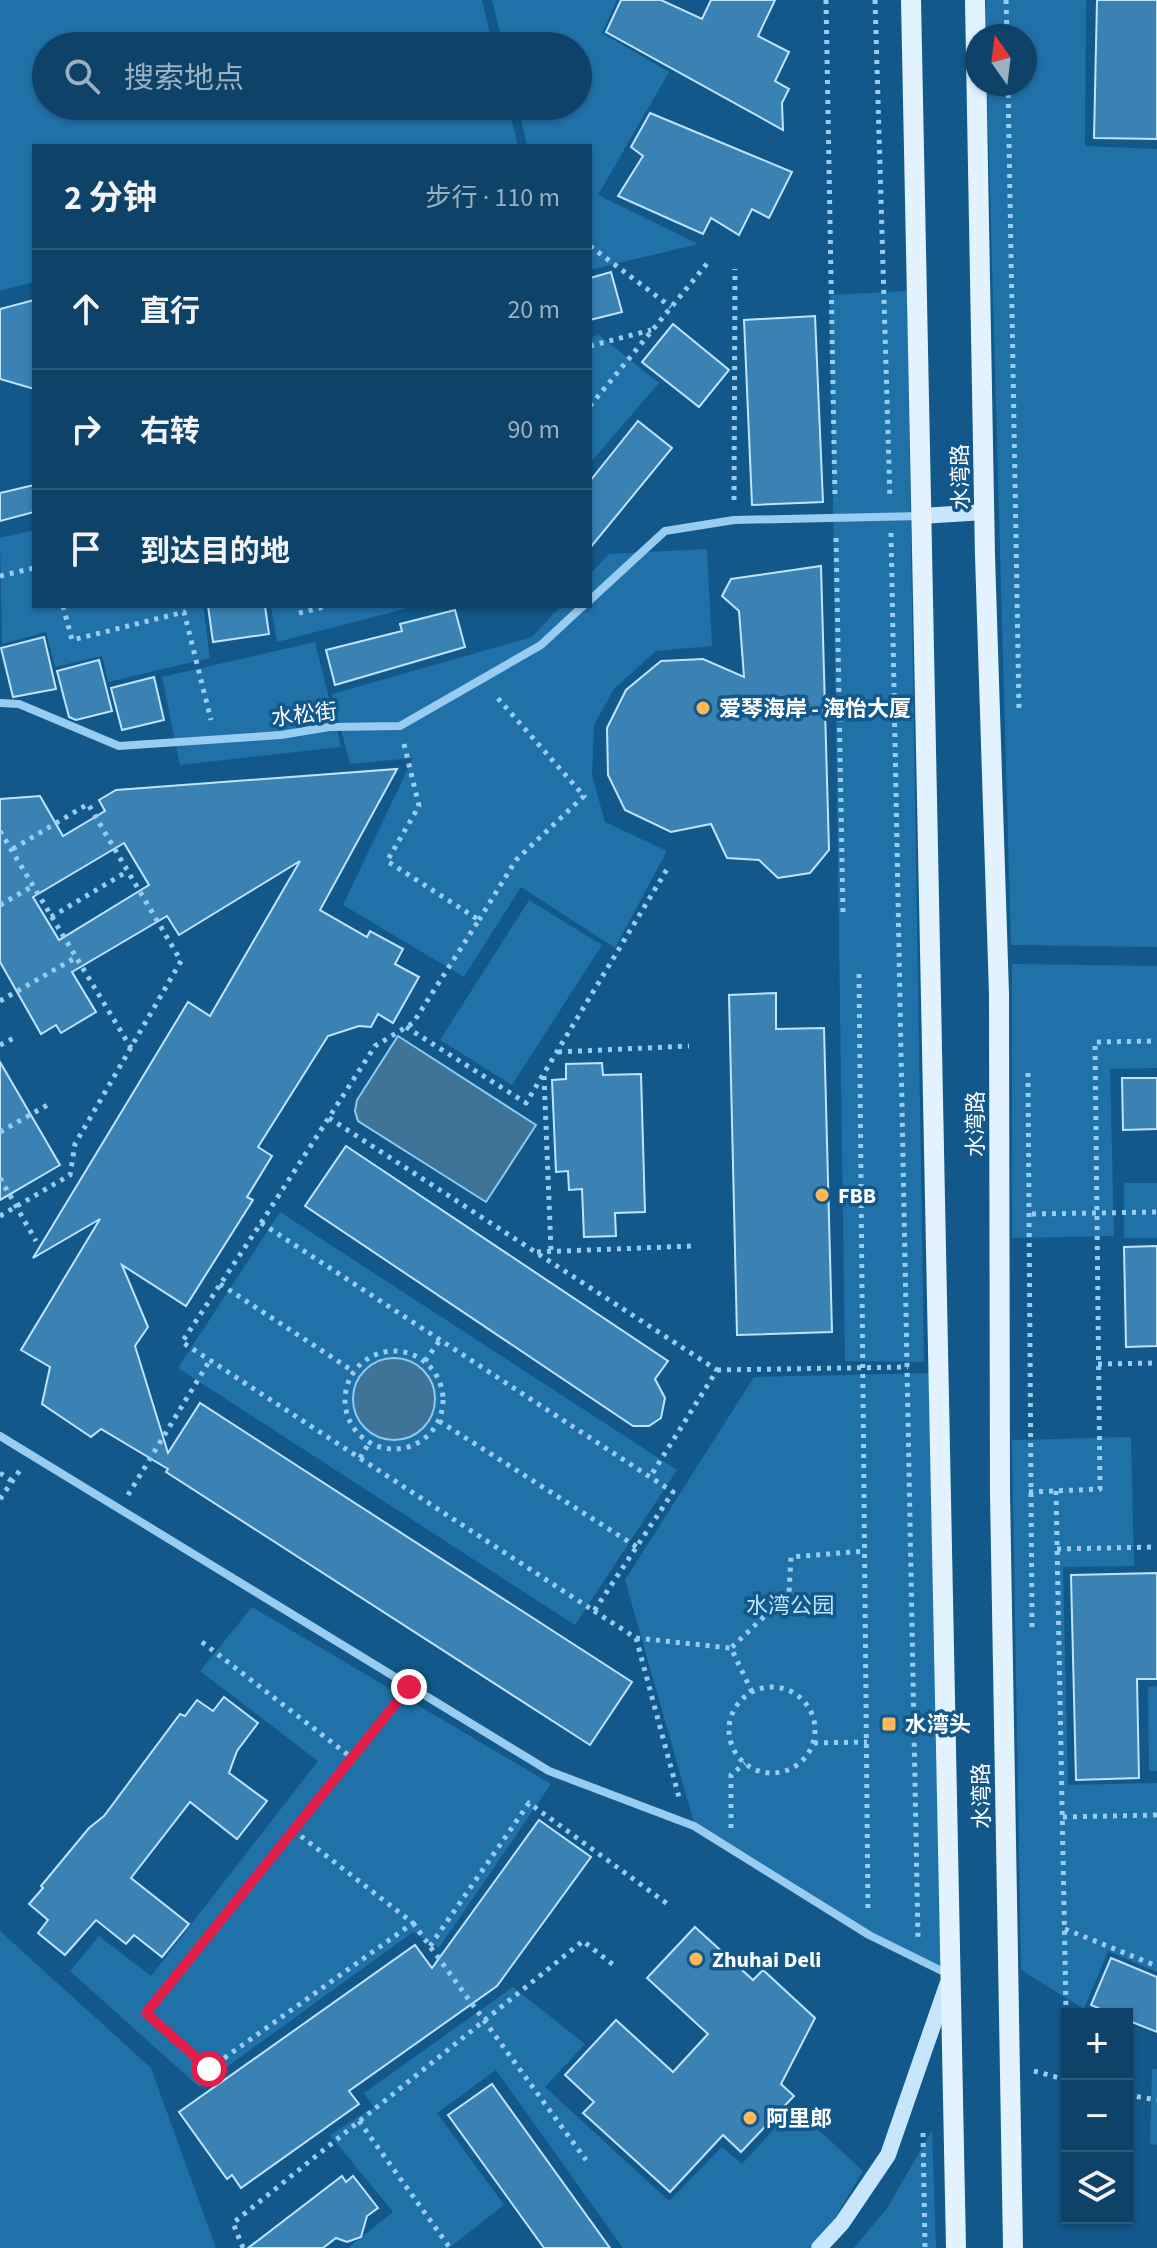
<!DOCTYPE html>
<html lang="zh">
<meta charset="utf-8">
<style>
body{margin:0;font-family:"Source Sans 3","Noto Sans SC",sans-serif;background:#17496e;color:#f1f3f6}
.controls{position:absolute;right:24px;bottom:24px;display:grid;overflow:hidden;border-radius:0px;box-shadow:0 2px 6px #0004}
.controls button{width:72px;height:72px;display:grid;place-items:center;padding:0;border:0;border-bottom:2px solid #2e5b7c;background:#0e4268;color:#f1f3f6;font:40px sans-serif}
.compass{position:absolute;left:965px;top:24px;width:72px;height:72px;border-radius:50%;background:#0e4268;box-shadow:0 2px 6px #0004;rotate:346deg}
.stop{position:absolute;width:24px;height:24px;margin:-18px;border:6px solid #e11d48;border-radius:50%;background:#fff}
.stop.end{background:#e11d48;border-color:#fff;box-shadow:0 2px 8px #0008}
.list{margin:0;padding:0;list-style:none}
h2{display:flex;justify-content:space-between;align-items:center;height:104px;margin:0;padding:0 32px;font-size:34px}
h2 small{font-size:26px;font-weight:400;color:#9bb0c0}
.list li{display:grid;grid-template-columns:52px 1fr auto;gap:24px;align-items:center;box-sizing:border-box;height:120px;padding:0 32px;border-top:2px solid #2e5b7c}
.list b{display:block;font-size:30px;white-space:nowrap}
.list em{font-size:26px;font-style:normal;color:#9bb0c0}
.icon{flex:none;width:44px;height:44px;fill:none;stroke:currentColor;stroke-width:2;stroke-linecap:round;stroke-linejoin:round}
.map{position:relative;flex:none;width:1157px;height:2248px;overflow:hidden}
.search{position:absolute;background:#0e4268;box-shadow:0 2px 6px #0004;left:32px;top:32px;width:560px;height:88px;display:flex;align-items:center;gap:20px;box-sizing:border-box;padding:0 28px;border-radius:44px;color:#9bb0c0;font-size:30px}
.panel{position:absolute;background:#0e4268;box-shadow:0 2px 6px #0004;left:32px;top:144px;width:560px;height:464px;border-radius:0px}
.map>svg:first-child{display:block}
</style>
<div class="map">
<svg width="1157" height="2248" viewBox="0 0 1157 2248">
<rect width="100%" height="100%" fill="#12588a"/>
<g fill="#2071a8">
<path d="M0,0H482L493,46H46V106H508L518,146H34V282L0,291Z"/>
<path d="M492,0H617L602,33L669,72L598,195L698,244L590,270V146H527L518,106H578V46H503Z"/>
<path d="M986,0H1086L1085,146L1157,149V947L1011,945L987,84H1025V36H986Z"/>
<path d="M907,291L924,1362L845,1361L830,295Z"/>
<path d="M599,335L659,383L590,463V337Z"/>
<path d="M34,530V606H203L210,658L108,682L102,656L55,667L46,632L2,644L0,538Z"/>
<path d="M707,549L712,646L656,651L614,689L594,725L592,775L605,822L667,851L615,948L521,887L464,977L343,905L413,758L350,764L332,694L532,637L561,606H590V574L609,554Z"/>
<path d="M271,606H416L277,642Z"/>
<path d="M315,642L341,747L180,765L162,677Z"/>
<path d="M529,900L602,945L512,1085L440,1040Z"/>
<path d="M1012,964L1157,966V1068L1110,1069L1114,1236L1012,1238Z"/>
<rect x="1124" y="1183" width="33" height="55"/>
<path d="M280,1212L677,1470L575,1625L178,1368Z"/>
<path d="M936,1373L950,1974L869,1935L695,1826L625,1580L754,1377Z"/>
<path d="M1131,1437L1134,1566L1063,1567L1068,1785L1157,1783V1972L1108,1951L1084,2009L1021,1970L1012,1440Z"/>
<path d="M252,1607L551,1784L439,1948L413,1932L199,2087L70,1971L99,1936L151,1976L318,1761L200,1671Z"/>
<path d="M1157,1686V1771H1149L1148,1687Z"/>
<path d="M0,1931L151,2068L216,2248H0Z"/>
<path d="M513,1987L585,2044L545,2087L669,2201L722,2147L742,2164L794,2107L863,2171L833,2221L809,2248H623L496,2070L437,2113L504,2205L449,2248H348L393,2212L330,2135L374,2107L364,2093Z"/>
<path d="M1152,2069H1157V2145L1150,2144Z"/>
<path d="M932,2130L936,2248H854L888,2207Z"/>
</g>
<g fill="#3f7398" stroke="#8acbf4" stroke-width="2">
<path d="M398,1036L536,1125L486,1202L358,1121L355,1111L357,1100Z"/>
<circle cx="394" cy="1399" r="41"/>
</g>
<g fill="#3a82b4" stroke="#bfe4fc" stroke-width="2" fill-rule="evenodd">
<path d="M621,0H661L702,19L711,0H775L758,36L789,52L775,81L789,89L782,103L783,130L606,32Z"/>
<path d="M1097,0H1157V139L1094,138Z"/>
<path d="M650,113L792,172L769,218L752,209L739,235L711,218L703,234L618,196L643,156L631,147Z"/>
<path d="M611,272L622,312L590,320V278Z"/>
<path d="M34,300V389L0,379V309Z"/>
<path d="M815,316L823,502L752,505L744,320Z"/>
<path d="M673,324L729,370L699,407L642,362Z"/>
<path d="M638,421L672,448L590,548V481Z"/>
<path d="M34,485V512L0,521V493Z"/>
<path d="M821,566L829,850L810,873L778,878L759,860L727,858L711,824L671,832L625,810L608,775L607,728L626,690L661,661L703,659L744,677L739,611L722,596L731,579Z"/>
<path d="M208,606H265L269,634L213,642Z"/>
<path d="M455,610L465,647L335,685L326,650L402,631L400,624Z"/>
<path d="M44,637L56,689L13,697L1,648Z"/>
<path d="M99,660L112,711L76,720L69,717L57,671Z"/>
<path d="M154,677L164,720L122,730L111,688Z"/>
<path d="M397,769L320,910L367,937L370,931L403,949L395,964L419,977L393,1023L378,1014L371,1027L359,1026L328,1036L258,1147L272,1156L247,1197L253,1200L186,1306L122,1265L148,1327L135,1346L168,1453L200,1403L632,1682L590,1745L166,1472L168,1469L101,1429L91,1437L42,1404L50,1367L21,1350L100,1219L33,1258L188,1002L210,1016L300,861L179,935L167,916L72,972L96,1012L61,1033L56,1025L41,1034L0,962V799L40,796L63,836L105,811L99,800L116,790ZM124,843L149,885L59,940L33,897Z"/>
<path d="M776,993V1029L824,1028L832,1332L737,1335L729,995Z"/>
<path d="M0,1062L60,1165L0,1200Z"/>
<path d="M602,1063L603,1075L641,1074L645,1212L615,1213L616,1236L584,1237L582,1189L569,1190L568,1171L556,1172L552,1080L566,1079V1064Z"/>
<path d="M1122,1078H1157V1129L1123,1130Z"/>
<path d="M346,1146L668,1361L655,1379L665,1398L661,1418L649,1426H633L305,1206Z"/>
<path d="M1157,1246V1346L1126,1347L1124,1247Z"/>
<path d="M1157,1573V1679H1137L1139,1778L1076,1780L1071,1575Z"/>
<path d="M224,1697L258,1723L237,1751L229,1773L267,1801L237,1839L190,1802L131,1878L189,1924L162,1957L134,1935L126,1944L96,1920L65,1955L38,1933L48,1920L29,1904L43,1888L41,1886L89,1828L104,1816L180,1714L185,1716L197,1700L213,1711Z"/>
<path d="M539,1820L591,1857L497,1986L349,2091L359,2104L241,2188L232,2175L227,2179L179,2112L415,1945L432,1968Z"/>
<path d="M695,1927L753,1980L763,1970L815,2018L781,2084L794,2096L741,2152L723,2135L670,2192L583,2113L594,2102L565,2075L616,2020L673,2072L708,2034L647,1978Z"/>
<path d="M1111,1958L1157,1977V2032L1127,2020V2014H1112L1091,2005Z"/>
<path d="M492,2084L610,2248H544L448,2115Z"/>
<path d="M342,2176L346,2182L353,2176L378,2208L367,2216L361,2237L347,2242L336,2238L323,2248H248Z"/>
</g>
<g fill="none" stroke-linecap="round" stroke-linejoin="round">
<g stroke="#98cdf1" stroke-width="5" stroke-dasharray="4 6" stroke-linecap="butt">
<path d="M826,0L835,500"/>
<path d="M875,0L890,499"/>
<path d="M1006,0L1007,36"/>
<path d="M1008,84L1019,711"/>
<path d="M590,246L671,307"/>
<path d="M590,346L651,330"/>
<path d="M590,406L710,260"/>
<path d="M734,500L735,269"/>
<path d="M891,533L918,1939"/>
<path d="M836,538L843,913"/>
<path d="M0,576L34,568"/>
<path d="M63,606L72,640L184,612L211,720"/>
<path d="M299,613L328,606"/>
<path d="M0,831L131,1048"/>
<path d="M0,905L33,886"/>
<path d="M51,917L128,871"/>
<path d="M479,920L516,860L584,796L494,694"/>
<path d="M859,974L868,1913"/>
<path d="M0,1001L75,958"/>
<path d="M406,1027L526,1103L669,866"/>
<path d="M0,1045L14,1038"/>
<path d="M558,1052L689,1046"/>
<path d="M1028,1073L1032,1627"/>
<path d="M544,1076L551,1251"/>
<path d="M329,1118L717,1370L650,1477"/>
<path d="M0,1132L51,1103"/>
<path d="M0,1178L36,1241"/>
<path d="M1032,1214L1157,1212"/>
<path d="M0,1216L70,1175L75,1144L181,961L88,804L11,850"/>
<path d="M261,1223L673,1492L594,1611L182,1342Z"/>
<path d="M261,1223L375,1046L413,1023L479,920L387,861L419,806L404,744"/>
<path d="M537,1252L693,1246"/>
<path d="M220,1284L353,1371"/>
<circle cx="394" cy="1400" r="49"/>
<path d="M425,1361L440,1340"/>
<path d="M1098,1364L1157,1363"/>
<path d="M717,1370L908,1367"/>
<path d="M439,1421L637,1547"/>
<path d="M360,1458L369,1443"/>
<path d="M0,1473L12,1481"/>
<path d="M1056,1491L1066,2011"/>
<path d="M1029,1492L1100,1489L1095,1042L1157,1041"/>
<path d="M128,1495L210,1360"/>
<path d="M0,1499L20,1470"/>
<path d="M1057,1549L1157,1547"/>
<path d="M594,1611L636,1638L680,1801"/>
<path d="M636,1638L730,1648"/>
<path d="M202,1642L352,1758"/>
<circle cx="772" cy="1730" r="43"/>
<path d="M752,1692L731,1648L789,1593L791,1557L865,1551"/>
<path d="M814,1743L867,1742"/>
<path d="M1063,1817L1157,1815"/>
<path d="M731,1828V1775L745,1763"/>
<path d="M293,1830L413,1923L209,2069L146,2013L398,1701"/>
<path d="M413,1923L586,2160"/>
<path d="M1065,1929L1157,1966"/>
<path d="M430,1946L529,1803L669,1905"/>
<path d="M1034,2071L1067,2080"/>
<path d="M1127,2095L1157,2100"/>
<path d="M359,2121L450,2248"/>
<path d="M923,2133L925,2248"/>
<path d="M243,2248L233,2223L583,1941L616,1967"/>
</g>
<g stroke="#98cdf1" stroke-width="8">
<path d="M590,600L665,531L734,520L920,516"/>
<path d="M0,703L19,704L119,746L281,735L329,727L400,726L541,645L583,606"/>
<path d="M0,1436L549,1771L694,1826L869,1935L950,1975"/>
</g>
<g stroke="#c7e5fc" stroke-width="16">
<path d="M921,516L985,512"/>
<path d="M819,2248L842,2223L888,2155L947,1985"/>
</g>
<g stroke="#e2f2ff" stroke-width="20">
<path d="M911,0L956,2248"/>
<path d="M975,0L985,556L999,994L1000,1493L1013,2248"/>
</g>
</g>
<g fill="none" stroke-linecap="round" stroke-linejoin="round">
<path stroke="#e11d48" stroke-width="10" d="M209,2069L146,2013L409,1687"/>
</g>
<g fill="#ffb758" stroke="#12588a" stroke-width="3">
<circle cx="703" cy="708" r="8"/>
<circle cx="822" cy="1195" r="8"/>
<rect x="881" y="1716" width="16" height="16" rx="4"/>
<circle cx="696" cy="1959" r="8"/>
<circle cx="750" cy="2118" r="8"/>
</g>
<g text-anchor="middle" stroke-width="7" stroke-linejoin="round" paint-order="stroke">
<g font-size="22" fill="#fff" stroke="#12588a">
<text transform="translate(960 477) rotate(-91)" y="8">水湾路</text>
<text transform="translate(304 714) rotate(-6)" y="8">水松街</text>
<text transform="translate(975 1124) rotate(-90)" y="8">水湾路</text>
<text transform="translate(981 1796) rotate(-91)" y="8">水湾路</text>
</g>
<g font-size="22" font-weight="bold" fill="#fff" stroke="#12588a" text-anchor="start">
<text x="719" y="716">爱琴海岸 - 海怡大厦</text>
<text x="838" y="1203">FBB</text>
<text x="905" y="1732">水湾头</text>
<text x="712" y="1967">Zhuhai Deli</text>
<text x="766" y="2126">阿里郎</text>
</g>
<g font-size="22" fill="#bfe4fc" stroke="#12588a">
<text x="790" y="1613">水湾公园</text>
</g>
</g>
</svg>
<div class="controls">
<button>+</button>
<button>−</button>
<button><svg class="icon" aria-label="layers" viewBox="0 0 24 24"><path d="M12 4l9 5-9 5-9-5zM3 14l9 5 9-5"/></svg></button>
</div>
<svg class="compass" viewBox="-18 -18 36 36"><path d="M0-13l5 13h-10z" fill="#e53935"/><path d="M0 13l5-13h-10z" fill="#9bb0c0"/></svg>
<div class="stop" style="left:209px;top:2069px"></div>
<div class="stop end" style="left:409px;top:1687px"></div>
<div class="search"><svg class="icon" aria-label="search" viewBox="0 0 24 24"><circle cx="10" cy="10" r="6"/><path d="M15 15l6 6"/></svg>搜索地点</div>
<section class="panel">
<h2>2 分钟<small>步行 · 110 m</small></h2>
<ul class="list">
<li><svg class="icon" aria-label="ahead" viewBox="0 0 24 24"><path d="M12 20V5M6 11l6-6 6 6"/></svg><div><b>直行</b></div><em>20 m</em></li>
<li><svg class="icon" aria-label="right" viewBox="0 0 24 24"><path d="M7 20v-9h11M14 6l5 5-5 5"/></svg><div><b>右转</b></div><em>90 m</em></li>
<li><svg class="icon" aria-label="arrive" viewBox="0 0 24 24"><path d="M6 21V4h12l-3 4 3 4H6"/></svg><div><b>到达目的地</b></div></li>
</ul>
</section>
</div>
